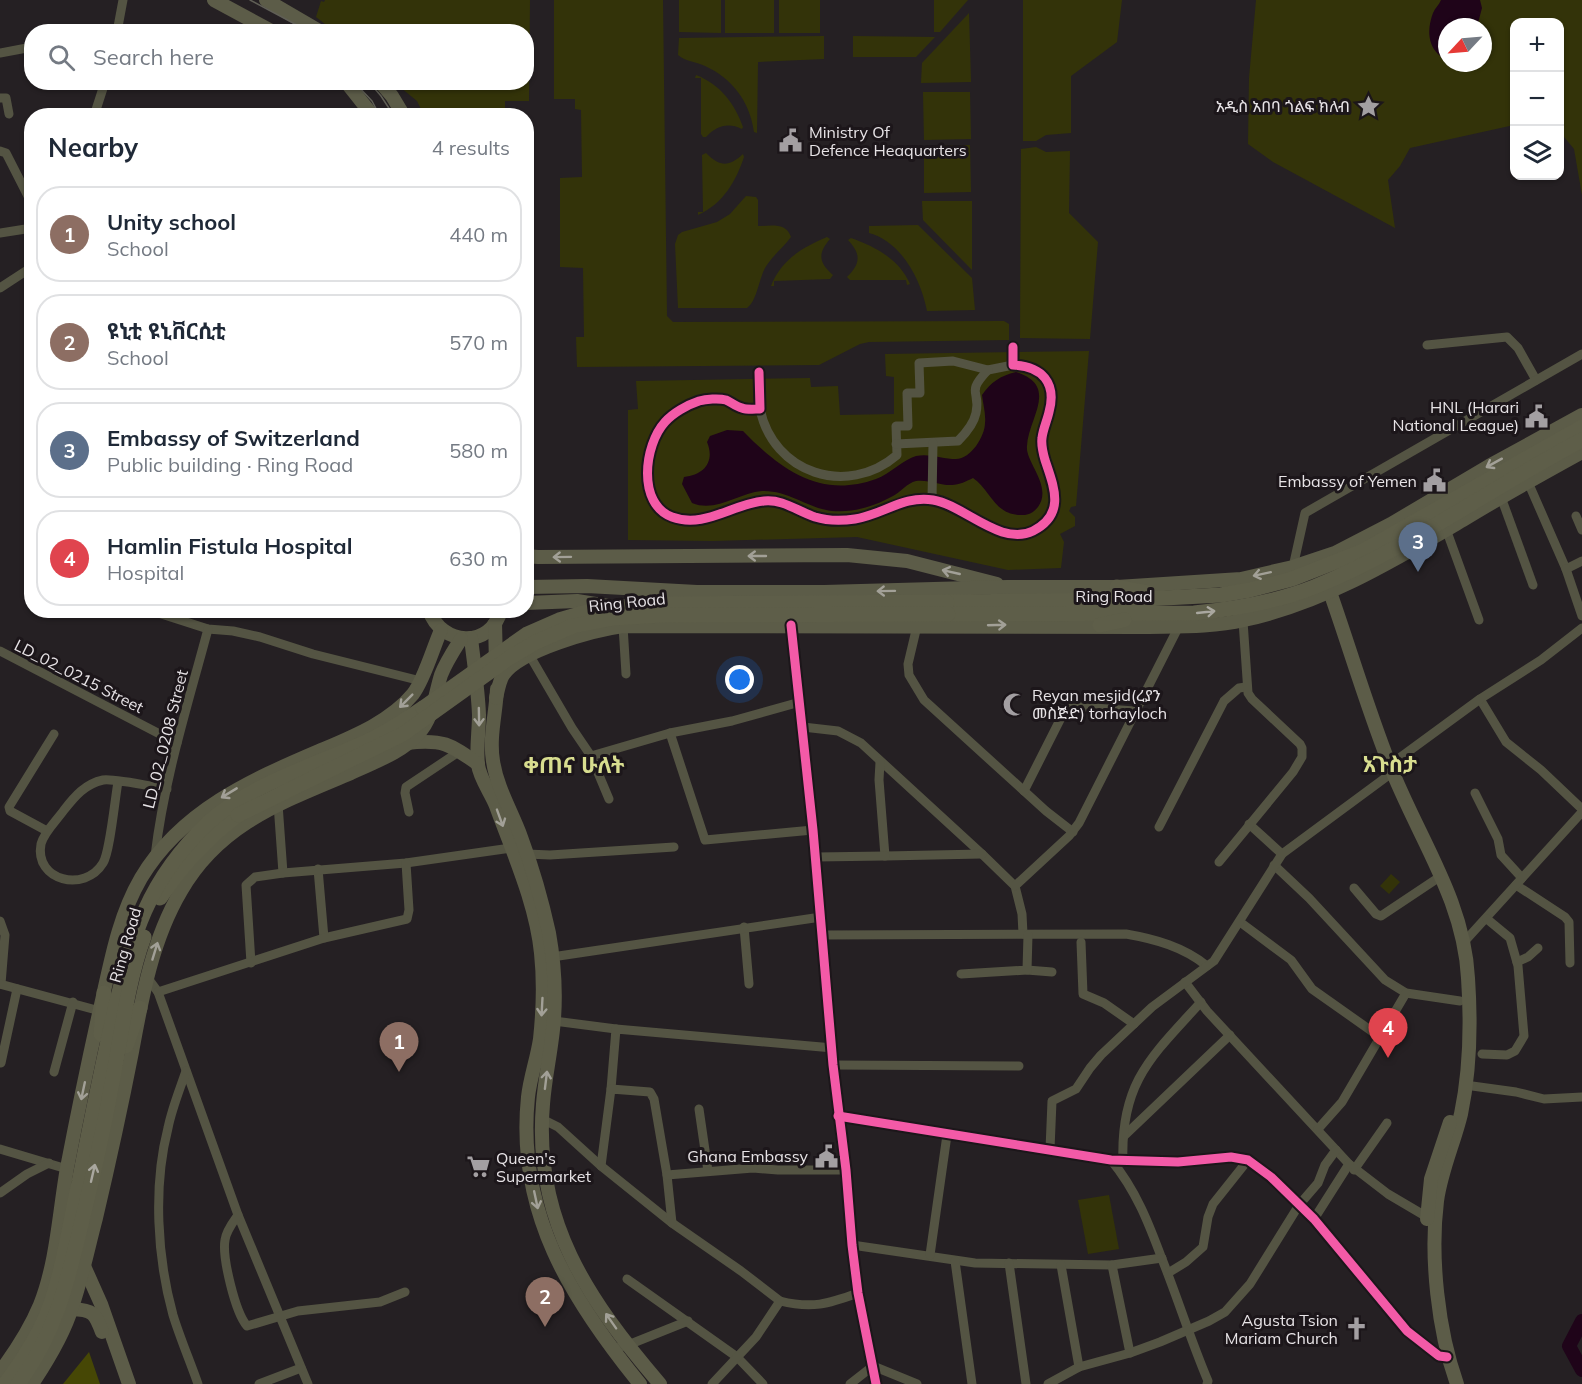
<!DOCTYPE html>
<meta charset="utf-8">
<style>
body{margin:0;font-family:Mulish,"Noto Sans Ethiopic",sans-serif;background:#f2f2f3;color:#1f2937}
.controls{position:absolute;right:18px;top:18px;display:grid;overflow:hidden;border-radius:12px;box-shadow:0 2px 4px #0004}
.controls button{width:54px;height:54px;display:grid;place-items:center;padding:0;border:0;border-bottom:2px solid #e0e1e3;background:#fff;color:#1f2937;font:30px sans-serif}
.compass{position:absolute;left:1438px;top:18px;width:54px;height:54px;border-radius:50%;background:#fff;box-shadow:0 2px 4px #0004;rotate:244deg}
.you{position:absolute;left:740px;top:680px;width:21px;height:21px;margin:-15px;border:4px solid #fff;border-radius:50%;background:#1a73e8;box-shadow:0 0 0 9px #1a73e833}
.badge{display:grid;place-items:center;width:39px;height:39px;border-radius:50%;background:#1a73e8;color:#fff;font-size:20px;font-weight:700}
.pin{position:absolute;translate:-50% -50px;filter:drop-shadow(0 2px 3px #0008)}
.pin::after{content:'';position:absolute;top:32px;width:21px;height:18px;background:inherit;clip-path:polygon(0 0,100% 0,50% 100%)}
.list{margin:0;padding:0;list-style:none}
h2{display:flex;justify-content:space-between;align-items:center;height:78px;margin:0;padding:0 24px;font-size:26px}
h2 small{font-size:20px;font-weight:400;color:#747a83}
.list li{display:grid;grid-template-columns:39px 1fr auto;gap:18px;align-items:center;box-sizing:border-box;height:96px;margin:0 12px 12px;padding:0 12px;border:2px solid #e0e1e3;border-radius:24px}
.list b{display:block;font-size:22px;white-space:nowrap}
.list p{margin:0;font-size:20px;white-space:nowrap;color:#747a83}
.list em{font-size:20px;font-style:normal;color:#747a83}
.icon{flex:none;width:33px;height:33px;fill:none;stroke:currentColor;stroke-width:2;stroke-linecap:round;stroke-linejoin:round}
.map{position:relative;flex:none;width:1582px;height:1384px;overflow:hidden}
.search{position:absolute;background:#fff;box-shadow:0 2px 4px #0004;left:24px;top:24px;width:510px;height:66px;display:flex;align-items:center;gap:15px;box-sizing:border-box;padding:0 21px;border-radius:24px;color:#747a83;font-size:22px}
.panel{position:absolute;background:#fff;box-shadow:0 2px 4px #0004;left:24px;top:108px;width:510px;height:510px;border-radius:24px}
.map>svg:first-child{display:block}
</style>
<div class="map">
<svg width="1582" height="1384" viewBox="0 0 1582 1384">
<rect width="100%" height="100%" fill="#252023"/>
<g fill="#333309" fill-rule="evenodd">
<path d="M325,0H530L529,101H505V115H424L417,101L395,83L526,82V32L334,31L316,17L321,1L324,2Z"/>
<path d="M554,0H663L667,316L673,322L1004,321L1009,324V340L869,342L860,344L819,365L577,367L576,337H584L583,268L560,267V178L582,177L581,110L575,109V99H554Z"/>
<path d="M679,0H721V33L679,32Z"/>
<rect x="725" y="0" width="49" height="33"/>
<rect x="779" y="0" width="41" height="33"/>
<path d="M906,0H968L940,32H934V0Z"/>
<path d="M1023,0H1122L1117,42L1071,76V133L1046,135L1036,141H1023Z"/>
<path d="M1256,0H1582V195L1574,149L1560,132V22H1514V125L1410,148L1400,166L1388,180L1395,228L1273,162L1248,144L1249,78ZM1447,27H1483V63H1447Z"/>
<path d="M969,13L971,82L921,83L922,63Z"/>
<path d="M824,36V59L758,62L757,133L754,132C750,102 732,78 705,66C695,61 686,62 678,55L679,38Z"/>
<path d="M853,36L935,37L916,57H853Z"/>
<path d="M696,75C720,84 735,104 743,127L742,129C728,122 716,126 706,137H703L701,134V78H695Z"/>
<path d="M923,92H970L971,139L924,140Z"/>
<path d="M970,145L971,192L924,193V146Z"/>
<path d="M1036,147L1046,152L1070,151L1069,213L1098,242L1090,339L1020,338L1021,149Z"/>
<path d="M706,153C720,167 729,167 743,154L744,157C736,181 723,204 698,215V212H703L702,155Z"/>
<path d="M746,196L756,197L758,200V226C771,226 786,222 791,237C783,248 772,256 765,268C759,279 757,301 747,308H678L675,244L678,235L682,232L717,222L730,214Z"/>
<path d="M922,201H972V270L923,220Z"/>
<path d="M918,225L972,278L975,310L927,311C921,280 902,242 869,233V226Z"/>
<path d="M827,237L830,239C818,253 818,262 833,275L830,279L774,281V286H771C781,260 803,247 827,237Z"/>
<path d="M851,238C876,247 899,259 910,284L907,285L906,280H850L847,277C861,263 861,254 848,240Z"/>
<path d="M1089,351L1076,506L1071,507L1069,511L1075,517V526L1060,534L1064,542L1061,568L1008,570L857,537L713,541L628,540V410L638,409L636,381L810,378L811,387L838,386L840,415L894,414V377L886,376L885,354Z"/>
<path d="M1391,874L1400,882L1389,894L1380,886Z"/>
<path d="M1109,1195L1119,1249L1088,1254L1078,1200Z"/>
</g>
<path fill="#464705" d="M89,1352L100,1384H63Z"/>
<g fill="#1f0419">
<path d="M1441,0H1480L1482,8L1477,27H1447V60C1428,51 1426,32 1433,13C1435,8 1439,5 1441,0Z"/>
<path d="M1016,372C1060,386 1028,418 1027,446C1025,462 1053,486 1038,507C1034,512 1029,515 1023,515C994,516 991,490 973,478C967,481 959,485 952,485C942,486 928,479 916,481C907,483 901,492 893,496C875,506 853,513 832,511C807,508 788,490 762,491C738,493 716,513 692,503L682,484L684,477C705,475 715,461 707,442L710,436L727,430L743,431C781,470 820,499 876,479C890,474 904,459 916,456C929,453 943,459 956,459C971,459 985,436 985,423C986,414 983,404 982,395C991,382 1000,376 1016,372Z"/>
</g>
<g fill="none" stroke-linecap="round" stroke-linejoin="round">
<path stroke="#1f0419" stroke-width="14" d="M1582,1321L1569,1346L1582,1370"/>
<g stroke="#545443" stroke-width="9">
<path d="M117,32L123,0"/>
<path d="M0,53L32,47"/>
<path d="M0,98H6L9,114"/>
<path d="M94,116L105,82"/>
<path d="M0,151L6,153L32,204"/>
<path d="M0,233L32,228"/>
<path d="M0,288L32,267"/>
<path d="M1427,345L1507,337L1518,348L1536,380"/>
<path d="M759,372L760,409C755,409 747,410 742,408C736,407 731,402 726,400C719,398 706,399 699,401C687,405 673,413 665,422C644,445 637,504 672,517C704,529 732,504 764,501C783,499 797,511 815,517C828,521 842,521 855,519C882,515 904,495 933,500C964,505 1001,547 1033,531C1066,514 1054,487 1045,460C1043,453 1041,445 1042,438C1043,429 1047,421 1049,412C1057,383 1042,366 1013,365V347"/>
<path d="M760,409C773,473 847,498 897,455L896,426H908L907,393H920L919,363L953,361L988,370L1013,365"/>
<path d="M896,444L958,441C965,434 974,423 976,413C981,390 965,394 988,370"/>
<path d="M1528,482L1566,569L1582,561"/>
<path d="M1501,497L1533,585"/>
<path d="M932,500L933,443"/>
<path d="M1576,516L1582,530"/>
<path d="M1446,529L1479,620"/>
<path d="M1293,567L1305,513L1582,354"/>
<path d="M1566,569L1582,616"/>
<path d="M149,610L208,629L233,631L260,637L313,654L421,681"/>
<path d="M623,626L626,674"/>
<path d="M917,626L908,664L909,675L924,700L1046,811L1073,832"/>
<path d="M0,651L177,743"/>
<path d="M530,656L572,728L591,756L609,799"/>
<path d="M1480,699L1506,742L1541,770L1582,809"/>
<path d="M803,727L838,731L861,743L982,854L1015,886L1022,914L1023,934"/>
<path d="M670,733L705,840L813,830"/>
<path d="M591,756L670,733L732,721L800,702"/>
<path d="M880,762L879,780L885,856L982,854"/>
<path d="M1390,765L1480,699L1541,660L1582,628"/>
<path d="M118,782C115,798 110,852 103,863C85,893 34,881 41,844C44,832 57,820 64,810C75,796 85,784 103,780C113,778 154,787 167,789"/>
<path d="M1024,791L1065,710L1068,706L1134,711"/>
<path d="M1475,793L1498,839L1501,855L1522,878"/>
<path d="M278,804L283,873"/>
<path d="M409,812L405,793L406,787L460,751"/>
<path d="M1249,824L1282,854"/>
<path d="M1159,827L1224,701L1239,688L1246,687"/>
<path d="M47,831L10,811L9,807L54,734"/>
<path d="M527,854L550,855L674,847"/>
<path d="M155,856C164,779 188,704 208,629"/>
<path d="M816,857L885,856"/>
<path d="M1219,862L1293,772L1302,757V748L1300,744L1252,699L1248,693L1243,621"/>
<path d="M1274,865L1309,898L1385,980L1406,993L1460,1001"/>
<path d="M318,869L324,938"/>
<path d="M1516,885L1565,917L1569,922L1570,963"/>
<path d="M1015,886L1069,836L1079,823L1179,626"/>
<path d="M1354,888L1376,914L1381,916L1435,880"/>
<path d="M0,921L5,935L1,984"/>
<path d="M1240,922L1291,960L1312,989L1380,1037"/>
<path d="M744,927L749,984"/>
<path d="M823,935L1126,934C1155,939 1184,947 1207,966"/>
<path d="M1081,942L1083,994L1104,1003L1134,1024"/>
<path d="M1464,942L1582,812"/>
<path d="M552,957L821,917"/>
<path d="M1517,962L1528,957L1538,948"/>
<path d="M251,963L246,885L255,877L283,873L406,863L511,848"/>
<path d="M1027,970L1052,972"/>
<path d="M961,974L1027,970L1028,935"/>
<path d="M147,977L158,992L238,1215L308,1384"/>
<path d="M1185,982L1207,1011L1349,1164L1388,1194L1427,1217H1430"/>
<path d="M0,984L100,1011"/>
<path d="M158,992L324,938L407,919L409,910L406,863"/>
<path d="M554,1021L616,1029"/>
<path d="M1482,1054L1507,1055L1515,1051L1524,1036L1518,966L1510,938L1487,919"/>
<path d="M1,1063L17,989"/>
<path d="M833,1065L1019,1066"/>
<path d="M186,1071C180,1089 172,1108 168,1128C153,1186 157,1257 173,1315C180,1338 190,1361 198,1384"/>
<path d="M54,1072L73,1002"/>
<path d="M1465,1085L1516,1092L1544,1099L1582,1097"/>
<path d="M611,1089L616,1029L833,1048"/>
<path d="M699,1109L708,1171"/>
<path d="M838,1116L858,1293L876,1384"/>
<path d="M542,1119L558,1127L601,1166L672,1223L741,1271L780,1301"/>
<path d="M1318,1129L1342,1102L1406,993"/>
<path d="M1124,1136L1230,1035"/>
<path d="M0,1149L67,1169"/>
<path d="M1050,1149L1052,1101L1076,1089L1090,1068L1101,1055L1152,1007L1214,961L1282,854L1389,775"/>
<path d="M1111,1160C1136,1190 1149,1224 1162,1259C1178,1299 1191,1341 1208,1381L1207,1384"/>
<path d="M1123,1162C1120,1082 1152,1056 1201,1002"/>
<path d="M601,1166L611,1089L650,1092L654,1099L667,1175L672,1223"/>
<path d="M1354,1170L1387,1123"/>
<path d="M667,1175L753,1168L778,1170H846"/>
<path d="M0,1193L27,1174L49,1163"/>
<path d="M238,1215C233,1222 226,1231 225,1240C222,1257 235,1312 247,1326L298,1311L380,1302L405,1292"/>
<path d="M1314,1219L1349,1164"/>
<path d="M852,1245L975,1263L1112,1265L1162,1258"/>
<path d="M930,1255L947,1135"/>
<path d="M955,1261L972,1384"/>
<path d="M1009,1263L1026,1384"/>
<path d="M1061,1265L1079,1367"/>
<path d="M1112,1265L1130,1353"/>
<path d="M1168,1273L1186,1262L1203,1247L1208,1217L1213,1204L1248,1160"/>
<path d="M627,1279L737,1357L763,1384"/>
<path d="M612,1349L628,1345L688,1321"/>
<path d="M259,1384L301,1368"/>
<path d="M712,1384L756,1337L780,1301C812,1309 828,1304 858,1293"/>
<path d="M850,1384L873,1366L917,1384"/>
<path d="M1048,1384L1079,1367L1130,1353L1160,1342L1209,1321L1225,1312L1250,1284L1299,1205L1318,1183L1325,1165L1336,1150"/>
</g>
<path stroke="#545443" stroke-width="10" d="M791,625L813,830L838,1116L1111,1160L1178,1162L1231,1157L1248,1160L1271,1177L1314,1219L1407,1331L1439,1356L1447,1357"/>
<g stroke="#5c5c48" stroke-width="14">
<path d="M214,0L273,32"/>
<path d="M266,0L321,32"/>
<path d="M346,82L373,116"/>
<path d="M380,82L392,96L404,116"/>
<path d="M526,556L538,557L847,555L907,561L997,584"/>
<path d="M526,587L587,586L697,592H824L1007,587H1117L1241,579L1293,567L1335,553L1391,524L1489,466L1582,415"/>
<path d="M1330,592C1350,649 1367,707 1389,763C1417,836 1464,899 1468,978C1471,1022 1470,1071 1461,1114C1454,1143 1441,1171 1437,1201C1430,1257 1438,1331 1457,1384"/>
<path d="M526,603L577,601L608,606"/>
<path d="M429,610C441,646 491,649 501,610"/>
<path d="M495,623L496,664"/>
<path d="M471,638C474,664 478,689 479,715C479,731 476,749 478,765C480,779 491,793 496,806C513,853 536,903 541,953C544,981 543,1011 540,1039C537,1059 530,1078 528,1097C516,1212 571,1299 640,1384"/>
<path d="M497,689C496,713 489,737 493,761C497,788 512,812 521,837C533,869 542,901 549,933C554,961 556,991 554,1019C552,1048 545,1076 543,1104C533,1220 588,1300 660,1384"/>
<path d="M496,698C498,690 499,682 503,675C520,650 594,630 623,626L1139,627C1173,626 1210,628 1244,620C1323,603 1393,561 1463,520C1502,496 1542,474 1582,452"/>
<path d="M407,743C443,739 450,744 478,764"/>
<path d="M1427,1219L1431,1179L1450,1122"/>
<path d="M84,1266L101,1304L129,1384"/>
<path d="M72,1309C93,1310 95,1313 102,1332"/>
<path d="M0,1372C15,1352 30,1329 40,1305C57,1262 59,1213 67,1168C78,1111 90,1053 103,996C112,955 120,914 141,878C181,811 251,780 319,751C352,737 390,722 413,694C424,680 433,648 441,630"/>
<path d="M32,1384C48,1360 64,1334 72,1307C82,1278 88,1248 96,1218C109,1163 121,1108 132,1052C142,997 152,940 181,891C220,823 283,802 351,773C374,762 401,753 418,734C433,719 435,694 441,675C446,662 454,650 461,639"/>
</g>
<g stroke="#5e5e49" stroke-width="15">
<path d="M1117,587L1149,593"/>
<path d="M947,602L1126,600L1221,595L1250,590L1292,579L1363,551L1582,427"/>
<path d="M948,614L1194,613C1234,609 1276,602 1314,587C1408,549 1492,487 1582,440"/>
<path d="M1100,625L1124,620"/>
<path d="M160,898C182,865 206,839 238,815"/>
<path d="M101,1034L104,993"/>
<path d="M126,1046L140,1008"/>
<path d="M5,1384C23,1360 40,1334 50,1306C64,1266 70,1223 79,1182C90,1126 101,1070 114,1014C132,935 147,881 208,823C250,784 317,765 368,741C388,732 405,720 423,708"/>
<path d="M18,1384C55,1335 67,1284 81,1225C92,1180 103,1134 111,1088C121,1039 127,983 144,937"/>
</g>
<g stroke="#605f56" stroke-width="1.5">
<path d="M250,0L310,32"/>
<path d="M354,82L372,101L380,116"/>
<path d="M369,82L381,96L394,116"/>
</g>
<g stroke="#5e5e49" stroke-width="15">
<path d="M423,708L527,634L559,620L597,609L653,604L947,602"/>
<path d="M238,815L403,734L509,658L536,642L573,626L614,618L662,615L948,614"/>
</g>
<defs>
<g id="cycleway">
<path d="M759,372L760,409C755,409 747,410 742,408C736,407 731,402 726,400C719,398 706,399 699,401C687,405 673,413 665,422C644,445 637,504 672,517C704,529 732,504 764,501C783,499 797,511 815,517C828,521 842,521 855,519C882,515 904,495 933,500C964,505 1001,547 1033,531C1066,514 1054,487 1045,460C1043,453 1041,445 1042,438C1043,429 1047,421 1049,412C1057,383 1042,366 1013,365V347"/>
<path d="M791,625L813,830L833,1065L846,1170L852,1245L858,1293L876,1384"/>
<path d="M838,1116L1111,1160L1178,1162L1231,1157L1248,1160L1271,1177L1314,1219L1407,1331L1439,1356L1447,1357"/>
</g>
</defs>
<use href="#cycleway" stroke="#1c161a" stroke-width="13"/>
<use href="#cycleway" stroke="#f35aa7" stroke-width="9"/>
</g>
<defs><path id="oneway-shaft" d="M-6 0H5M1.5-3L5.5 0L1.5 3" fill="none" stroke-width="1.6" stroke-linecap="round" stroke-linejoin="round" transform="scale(1.5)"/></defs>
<g stroke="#a2a097">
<use href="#oneway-shaft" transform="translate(1494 463) rotate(151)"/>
<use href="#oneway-shaft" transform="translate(757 556) rotate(180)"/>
<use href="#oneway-shaft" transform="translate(562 557) rotate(179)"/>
<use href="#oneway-shaft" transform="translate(951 572) rotate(-167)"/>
<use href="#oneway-shaft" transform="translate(1262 574) rotate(168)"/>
<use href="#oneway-shaft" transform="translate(886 591) rotate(179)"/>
<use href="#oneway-shaft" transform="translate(997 625) rotate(-2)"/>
<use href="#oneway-shaft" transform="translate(406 701) rotate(135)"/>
<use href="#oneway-shaft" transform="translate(479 717) rotate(89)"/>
<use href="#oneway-shaft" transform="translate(229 793) rotate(149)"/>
<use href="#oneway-shaft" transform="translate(500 818) rotate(70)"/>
<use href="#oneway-shaft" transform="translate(155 951) rotate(-73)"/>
<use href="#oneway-shaft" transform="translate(542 1007) rotate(93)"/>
<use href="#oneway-shaft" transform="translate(546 1080) rotate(-83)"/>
<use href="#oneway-shaft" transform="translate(83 1091) rotate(102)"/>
<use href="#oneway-shaft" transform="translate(536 1200) rotate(78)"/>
<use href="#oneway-shaft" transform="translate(611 1321) rotate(-125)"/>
</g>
<g stroke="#a9a79f">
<use href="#oneway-shaft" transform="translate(1206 612) rotate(-6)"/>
<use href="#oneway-shaft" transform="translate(93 1173) rotate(-77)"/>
</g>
<defs>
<symbol id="sight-bare" viewBox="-9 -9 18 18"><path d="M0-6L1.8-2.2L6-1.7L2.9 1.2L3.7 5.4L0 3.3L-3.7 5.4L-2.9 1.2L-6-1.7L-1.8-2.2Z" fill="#a39fa2" stroke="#1c161a" stroke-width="2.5" paint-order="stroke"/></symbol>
<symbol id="civic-bare" viewBox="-9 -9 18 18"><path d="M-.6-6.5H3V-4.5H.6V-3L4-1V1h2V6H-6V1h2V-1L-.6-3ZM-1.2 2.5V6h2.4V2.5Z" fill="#a39fa2" stroke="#1c161a" stroke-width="2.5" paint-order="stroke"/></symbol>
<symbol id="mosque-bare" viewBox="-9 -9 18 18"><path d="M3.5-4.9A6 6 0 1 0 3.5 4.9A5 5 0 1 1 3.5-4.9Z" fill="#a39fa2" stroke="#1c161a" stroke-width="2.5" paint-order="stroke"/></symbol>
<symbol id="supermarket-bare" viewBox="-9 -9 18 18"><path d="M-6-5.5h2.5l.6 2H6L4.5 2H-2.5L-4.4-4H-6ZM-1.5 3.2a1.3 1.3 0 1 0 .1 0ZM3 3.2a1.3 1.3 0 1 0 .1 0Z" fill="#a39fa2" stroke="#1c161a" stroke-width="2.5" paint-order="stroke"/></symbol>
<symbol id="church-bare" viewBox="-9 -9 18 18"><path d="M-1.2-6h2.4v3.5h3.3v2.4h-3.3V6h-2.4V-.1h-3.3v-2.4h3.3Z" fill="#a39fa2" stroke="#1c161a" stroke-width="2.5" paint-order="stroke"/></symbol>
</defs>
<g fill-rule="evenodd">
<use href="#sight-bare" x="1352" y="90" width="33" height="33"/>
<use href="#civic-bare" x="774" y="124" width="33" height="33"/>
<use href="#civic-bare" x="1520" y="400" width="33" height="33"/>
<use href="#civic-bare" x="1418" y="464" width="33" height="33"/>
<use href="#mosque-bare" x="998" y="688" width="33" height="33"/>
<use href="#civic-bare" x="810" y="1140" width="33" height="33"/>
<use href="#supermarket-bare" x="462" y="1150" width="33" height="33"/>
<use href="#church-bare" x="1340" y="1312" width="33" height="33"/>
</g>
<g text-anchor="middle" stroke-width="6" stroke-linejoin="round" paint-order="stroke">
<g font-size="16" fill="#e7e3e6" stroke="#1c161a" text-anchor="end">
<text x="1350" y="112">አዲስ አበባ ጎልፍ ክለብ</text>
<text x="809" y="138" text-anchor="start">Ministry Of<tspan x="809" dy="18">Defence Heaquarters</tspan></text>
<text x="1519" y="413">HNL (Harari<tspan x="1519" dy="18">National League)</tspan></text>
<text x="1417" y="487">Embassy of Yemen</text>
<text x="1032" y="701" text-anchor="start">Reyan mesjid(ረያን<tspan x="1032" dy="18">መስጅድ) torhayloch</tspan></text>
<text x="808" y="1162">Ghana Embassy</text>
<text x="496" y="1164" text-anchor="start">Queen's<tspan x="496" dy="18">Supermarket</tspan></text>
<text x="1338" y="1326">Agusta Tsion<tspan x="1338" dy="18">Mariam Church</tspan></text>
</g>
<g font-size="16" fill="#e7e3e6" stroke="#1c161a">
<text x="1114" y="602">Ring Road</text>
<text transform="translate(627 602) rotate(-6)" y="6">Ring Road</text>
<text transform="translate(79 676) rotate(27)" y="6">LD_02_0215 Street</text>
<text transform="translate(165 739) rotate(-76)" y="6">LD_02_0208 Street</text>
<text transform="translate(125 945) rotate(-74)" y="6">Ring Road</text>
</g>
<g font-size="22" font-weight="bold" fill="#d8dd8f" stroke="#1c161a">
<text x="1390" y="772">አጉስታ</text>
<text x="574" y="773">ቀጠና ሁለት</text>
</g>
</g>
</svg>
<div class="controls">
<button>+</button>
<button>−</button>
<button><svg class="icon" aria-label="layers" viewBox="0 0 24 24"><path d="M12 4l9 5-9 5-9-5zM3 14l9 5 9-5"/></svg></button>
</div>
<svg class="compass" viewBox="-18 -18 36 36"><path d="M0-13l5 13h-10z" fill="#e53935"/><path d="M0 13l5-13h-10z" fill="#747a83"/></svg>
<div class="you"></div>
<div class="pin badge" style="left:399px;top:1072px;background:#8d6e63">1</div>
<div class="pin badge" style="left:545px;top:1327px;background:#8d6e63">2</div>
<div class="pin badge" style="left:1418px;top:572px;background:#5c6f8a">3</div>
<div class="pin badge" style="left:1388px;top:1058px;background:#e0444e">4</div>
<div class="search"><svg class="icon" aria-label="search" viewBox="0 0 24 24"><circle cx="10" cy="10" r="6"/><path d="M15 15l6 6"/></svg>Search here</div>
<section class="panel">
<h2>Nearby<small>4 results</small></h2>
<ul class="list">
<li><span class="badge" style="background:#8d6e63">1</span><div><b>Unity school</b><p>School</p></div><em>440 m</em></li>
<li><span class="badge" style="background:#8d6e63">2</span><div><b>ዩኒቲ ዩኒቨርሲቲ</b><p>School</p></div><em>570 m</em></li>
<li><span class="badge" style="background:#5c6f8a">3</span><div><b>Embassy of Switzerland</b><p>Public building · Ring Road</p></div><em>580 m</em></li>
<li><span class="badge" style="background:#e0444e">4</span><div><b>Hamlin Fistula Hospital</b><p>Hospital</p></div><em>630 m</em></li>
</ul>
</section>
</div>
